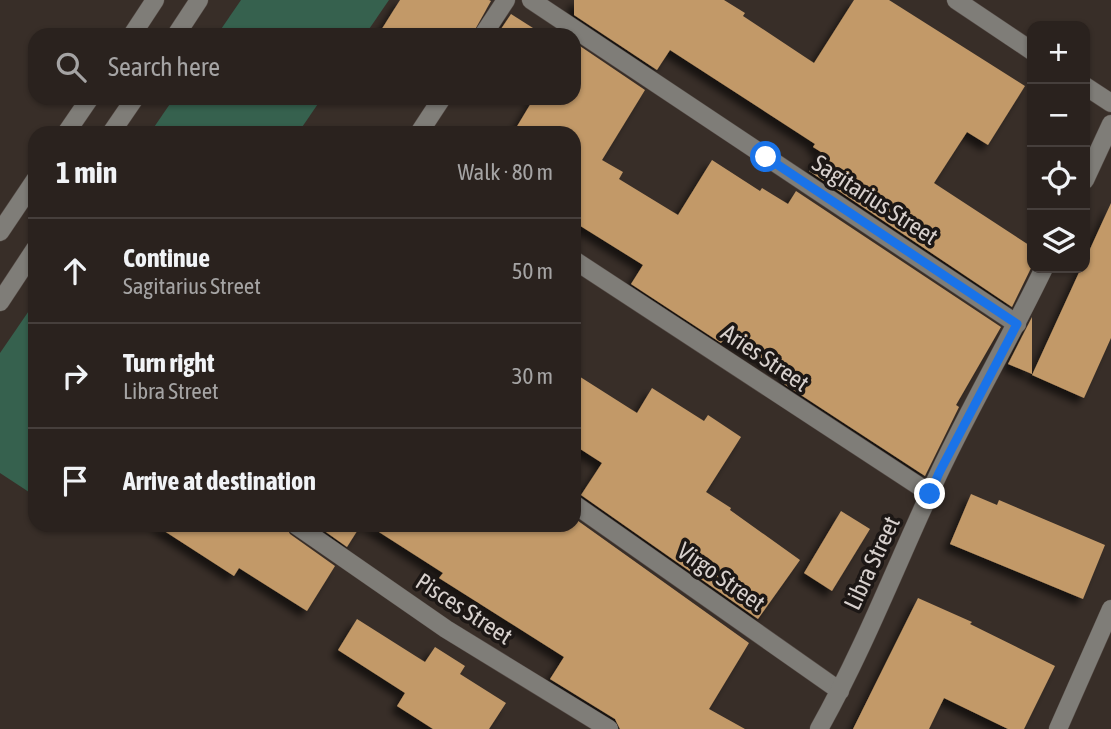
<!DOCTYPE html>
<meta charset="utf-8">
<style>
body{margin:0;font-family:"Asap Condensed",sans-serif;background:#322a27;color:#f1f3f6}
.controls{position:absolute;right:21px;top:21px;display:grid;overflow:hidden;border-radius:14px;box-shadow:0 2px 5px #0004}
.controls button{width:63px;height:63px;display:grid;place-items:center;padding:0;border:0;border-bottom:2px solid #463f3c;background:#2a221e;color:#f1f3f6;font:35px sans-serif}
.stop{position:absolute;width:21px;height:21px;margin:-16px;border:5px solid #1a73e8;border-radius:50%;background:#fff}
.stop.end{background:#1a73e8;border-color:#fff;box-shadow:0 2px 7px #0008}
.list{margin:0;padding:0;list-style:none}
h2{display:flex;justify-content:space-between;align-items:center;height:91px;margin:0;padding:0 28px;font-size:30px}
h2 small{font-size:23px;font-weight:400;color:#a5a4a4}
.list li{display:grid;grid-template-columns:46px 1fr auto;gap:21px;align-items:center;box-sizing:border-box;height:105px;padding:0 28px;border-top:2px solid #463f3c}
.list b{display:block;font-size:26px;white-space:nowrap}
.list p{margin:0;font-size:23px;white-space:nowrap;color:#a5a4a4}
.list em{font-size:23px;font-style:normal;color:#a5a4a4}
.icon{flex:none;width:38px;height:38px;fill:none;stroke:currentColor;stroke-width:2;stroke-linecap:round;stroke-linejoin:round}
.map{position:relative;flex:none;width:1111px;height:729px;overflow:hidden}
.search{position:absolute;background:#2a221e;box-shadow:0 2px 5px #0004;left:28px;top:28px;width:553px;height:77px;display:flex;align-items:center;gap:18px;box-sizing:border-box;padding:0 24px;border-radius:21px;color:#a5a4a4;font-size:26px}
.panel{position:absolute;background:#2a221e;box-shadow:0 2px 5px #0004;left:28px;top:126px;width:553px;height:406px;border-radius:21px}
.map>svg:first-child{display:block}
</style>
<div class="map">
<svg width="1111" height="729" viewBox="0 0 1111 729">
<defs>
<filter id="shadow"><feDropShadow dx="-6" dy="6" stdDeviation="3.5" flood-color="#0009"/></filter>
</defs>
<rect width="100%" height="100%" fill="#382e28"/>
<g fill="#36614e">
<path d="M241,0H389L365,35H217Z"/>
<path d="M174,98H322L298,133H150Z"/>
<path d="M35,302V496L0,473V353Z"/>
</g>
<g fill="#c29968" filter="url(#shadow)">
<path d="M400,0H489L491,1L472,35H378Z"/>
<path d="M574,0H724L745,13L743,16L814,63L854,0H889L1025,86L988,145L967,132L934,183L1032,247V266L1012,307L809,171L821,152L813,147L815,144L670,50L657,70L574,15Z"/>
<path d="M511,14L544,35H497Z"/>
<path d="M574,42L645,90L602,160L623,172L619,179L678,215L712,160L760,191L762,188L788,204L796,191L1001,327L956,405L959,407L925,476L781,382L787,374L725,338L721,343L631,284L643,265L574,222V133H513L534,98H574Z"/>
<path d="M1111,203V338L1084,398L1032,375L1081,268H1085V260Z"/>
<path d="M1032,317V374L1008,364Z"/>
<path d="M574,373L637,413L652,388L704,421L708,415L741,437L706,492L731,508L730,510L800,560L758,619L581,495L602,463L574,445Z"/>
<path d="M971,494L997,505L999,500L1105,545L1083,599L950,544Z"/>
<path d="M841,511L870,529L832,591L804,573Z"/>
<path d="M574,518L749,643L709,709L745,729H620L615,719L550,679L564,657L439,578L443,573L368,525H574Z"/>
<path d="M155,525H285L290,534L335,566L307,611L239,568L234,576Z"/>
<path d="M316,525H361L347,547Z"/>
<path d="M918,598L972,622L970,624L1055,666L1024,729H1008L944,698L929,729H853Z"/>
<path d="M357,619L425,662L435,647L465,666L460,674L506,703L489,729H433L397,706L405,693L338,650Z"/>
</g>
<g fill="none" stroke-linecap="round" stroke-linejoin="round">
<defs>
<g id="minor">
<path d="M531,0L1017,324"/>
<path d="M956,0L1032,51"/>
<path d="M132,35L155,0"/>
<path d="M176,35L199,0"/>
<path d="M483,35L506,0"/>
<path d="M1085,86L1111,103"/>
<path d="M66,133L90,98"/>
<path d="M111,133L135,98"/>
<path d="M419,133L442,98"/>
<path d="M1085,180L1111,124"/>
<path d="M0,232L35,180"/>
<path d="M574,260L931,494"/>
<path d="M0,302L35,249"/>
<path d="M574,504L840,691"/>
<path d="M296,525L446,629L609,729"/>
<path d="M819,729C865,647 899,558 939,473C972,403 1011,337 1044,268"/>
<path d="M1058,729L1111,609"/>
</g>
</defs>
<use href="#minor" stroke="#554b46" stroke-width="19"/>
<use href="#minor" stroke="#7f7d78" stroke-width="18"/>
</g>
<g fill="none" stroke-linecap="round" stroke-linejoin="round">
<path stroke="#1a73e8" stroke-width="9" d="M766,157L1017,324L939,473L930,494"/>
</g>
<g text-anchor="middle" stroke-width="7" stroke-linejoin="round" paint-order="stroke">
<g font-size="24" fill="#d7d0cd" stroke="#1c1715">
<text transform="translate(875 200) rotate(33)" y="8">Sagitarius Street</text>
<text transform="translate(765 358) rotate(34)" y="8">Aries Street</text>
<text transform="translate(872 563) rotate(-65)" y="8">Libra Street</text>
<text transform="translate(721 577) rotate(35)" y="8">Virgo Street</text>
<text transform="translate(464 609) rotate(33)" y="8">Pisces Street</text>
</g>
</g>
</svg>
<div class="controls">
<button>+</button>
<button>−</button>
<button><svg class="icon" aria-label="locate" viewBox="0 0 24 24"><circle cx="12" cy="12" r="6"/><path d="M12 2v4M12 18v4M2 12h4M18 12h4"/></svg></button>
<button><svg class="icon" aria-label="layers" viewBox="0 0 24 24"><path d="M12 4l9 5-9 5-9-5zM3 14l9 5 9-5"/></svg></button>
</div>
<div class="stop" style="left:766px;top:157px"></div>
<div class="stop end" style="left:930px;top:494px"></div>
<div class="search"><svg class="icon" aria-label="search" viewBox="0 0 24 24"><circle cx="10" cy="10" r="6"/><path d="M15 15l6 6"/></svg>Search here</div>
<section class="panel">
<h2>1 min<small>Walk · 80 m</small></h2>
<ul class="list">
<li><svg class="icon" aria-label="ahead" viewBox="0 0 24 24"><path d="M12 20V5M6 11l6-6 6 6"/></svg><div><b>Continue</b><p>Sagitarius Street</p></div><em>50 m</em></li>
<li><svg class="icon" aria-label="right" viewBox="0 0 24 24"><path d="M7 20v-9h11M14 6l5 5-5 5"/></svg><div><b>Turn right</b><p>Libra Street</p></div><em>30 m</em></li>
<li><svg class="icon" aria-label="arrive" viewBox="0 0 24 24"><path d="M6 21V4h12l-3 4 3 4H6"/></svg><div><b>Arrive at destination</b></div></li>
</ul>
</section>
</div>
